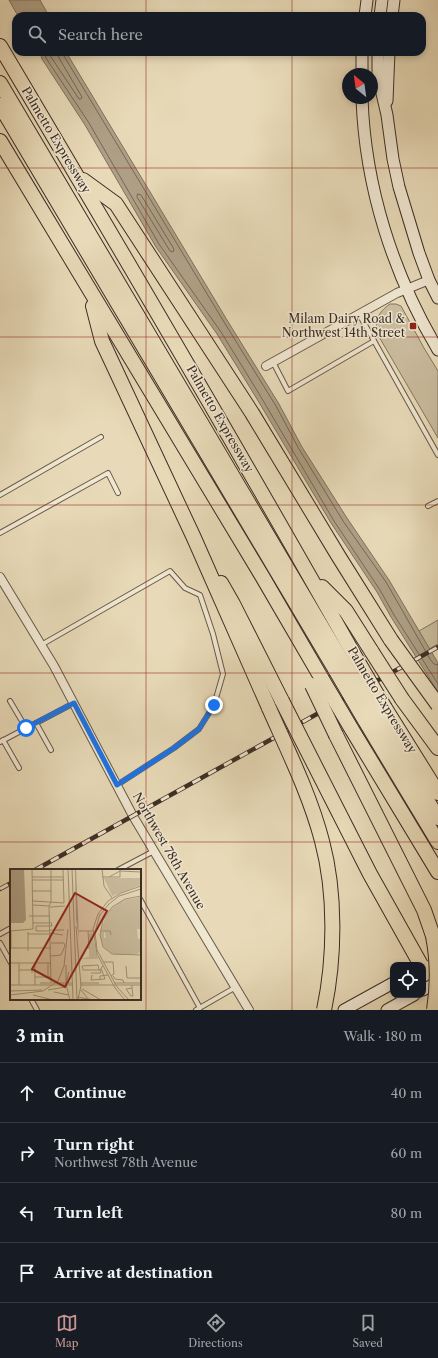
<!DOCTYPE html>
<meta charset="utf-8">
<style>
body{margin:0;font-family:"Libre Caslon Text",serif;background:#20242c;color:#f1f3f6}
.controls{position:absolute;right:12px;bottom:12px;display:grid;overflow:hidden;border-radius:8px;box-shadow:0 2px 6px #0003}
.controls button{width:36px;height:36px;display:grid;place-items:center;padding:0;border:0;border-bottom:1px solid #363941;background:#171b24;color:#f1f3f6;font:20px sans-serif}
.compass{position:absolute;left:342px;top:68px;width:36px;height:36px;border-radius:50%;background:#171b24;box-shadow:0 2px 6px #0003;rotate:331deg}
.stop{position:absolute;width:12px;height:12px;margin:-9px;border:3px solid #1a73e8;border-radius:50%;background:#fff}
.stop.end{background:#1a73e8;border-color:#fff;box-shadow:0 1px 4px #0008}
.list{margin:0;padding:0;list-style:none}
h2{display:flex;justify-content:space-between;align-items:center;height:52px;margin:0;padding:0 16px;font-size:17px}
h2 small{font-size:13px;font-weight:400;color:#9ea1a6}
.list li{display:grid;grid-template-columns:26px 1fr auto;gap:12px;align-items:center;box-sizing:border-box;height:60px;padding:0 16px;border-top:1px solid #363941}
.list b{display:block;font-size:15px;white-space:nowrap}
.list p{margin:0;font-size:13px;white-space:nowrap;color:#9ea1a6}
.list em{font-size:13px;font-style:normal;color:#9ea1a6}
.icon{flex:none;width:22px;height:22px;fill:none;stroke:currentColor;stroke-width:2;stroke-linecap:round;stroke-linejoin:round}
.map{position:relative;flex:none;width:438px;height:1010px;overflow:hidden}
.search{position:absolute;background:#171b24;box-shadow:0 2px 6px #0003;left:12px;right:12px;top:12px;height:44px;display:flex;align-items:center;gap:10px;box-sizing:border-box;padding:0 14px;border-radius:12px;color:#9ea1a6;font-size:15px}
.sheet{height:292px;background:#171b24}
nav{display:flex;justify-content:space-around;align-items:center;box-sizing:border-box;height:56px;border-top:1px solid #363941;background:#171b24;font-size:11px;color:#9ea1a6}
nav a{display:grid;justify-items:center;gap:2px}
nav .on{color:#c59692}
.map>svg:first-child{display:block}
</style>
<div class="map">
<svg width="438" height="1010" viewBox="0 0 438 1010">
<rect width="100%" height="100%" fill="#e8dab8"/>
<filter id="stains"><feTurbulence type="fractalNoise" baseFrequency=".005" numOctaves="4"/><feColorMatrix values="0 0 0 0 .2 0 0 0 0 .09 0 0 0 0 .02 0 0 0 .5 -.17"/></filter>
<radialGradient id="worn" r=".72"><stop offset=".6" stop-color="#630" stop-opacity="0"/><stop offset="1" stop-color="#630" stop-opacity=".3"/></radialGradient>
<g fill="#cbbd9f" stroke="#847662">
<path d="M390,304H396L401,306L424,348L438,371V438L378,335C374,322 378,312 390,304Z"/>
<path d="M438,620V644L429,649L419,631Z"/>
</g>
<g fill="#aea086" stroke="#80725f">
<path d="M9,0H40L49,16H18Z"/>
<path d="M40,52H66L227,320L279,404L302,447L347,518L389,580L438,663V692L391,617L377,592L331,523L257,399L217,334L156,247L85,125L42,59Z"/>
</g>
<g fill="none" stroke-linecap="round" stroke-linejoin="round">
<g stroke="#756756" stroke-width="1">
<path d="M45,52L46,58L89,123L159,244L221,332L261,397L334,521L380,590L394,615L438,684"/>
<path d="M50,52L51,57L79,99H81L82,97L59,58L58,52"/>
<path d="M63,52L64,56L224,322L276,406L299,449L343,521L386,582L430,659L434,664L438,665"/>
<path d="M138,194L141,195L174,249L173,252L170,251L137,197Z"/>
</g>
<defs>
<g id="service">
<path d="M359,314L438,455"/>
<path d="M273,362L288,391L374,341"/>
<path d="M0,495L101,437"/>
<path d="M428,506L438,501"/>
<path d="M0,533L108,473L118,493"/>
<path d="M41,645L170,571L185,588L200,595L213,634L223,674L214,705L199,729L174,748L117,785"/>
<path d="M10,701L26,728"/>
<path d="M36,723L51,750"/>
<path d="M3,740L19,768"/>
<path d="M0,742L74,703"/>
<path d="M118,870L154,851"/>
<path d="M140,899L200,1008"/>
<path d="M0,934L11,928"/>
<path d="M0,943L11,963"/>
<path d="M31,999L37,1010"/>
<path d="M196,1010L236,987"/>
</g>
<g id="minor">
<path d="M266,366L397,293L429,280"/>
<path d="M0,577L54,666L133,816L249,1010"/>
</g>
<g id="secondary">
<path d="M365,16L367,0"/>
<path d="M380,16L382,0"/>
<path d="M392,16L394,0"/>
<path d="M378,52V76L387,115L393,159L399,187L419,253L429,280L438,298"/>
<path d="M362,74V52"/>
<path d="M362,98C365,187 393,274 438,350"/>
<path d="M387,101L389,52"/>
<path d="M423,990L438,982"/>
<path d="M344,1010L393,983"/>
<path d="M387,1010L414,995"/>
</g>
<g id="motorway">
<path d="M0,46C121,250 241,454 357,660"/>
<path d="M0,83L345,666"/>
<path d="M0,105L336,671"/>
<path d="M0,141L262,576L322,679"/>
<path d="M83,180L116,204L252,413L339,557L391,640"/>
<path d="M93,306L102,341L194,538L269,708"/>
<path d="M221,583L233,604L282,701"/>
<path d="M322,587L346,611L372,652"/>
<path d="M402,699L438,748"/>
<path d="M385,708L438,793"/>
<path d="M374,714L438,818"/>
<path d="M364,719L438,842"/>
<path d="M351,728L438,872"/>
<path d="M336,735L424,910L433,936"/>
</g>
</defs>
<use href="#service" stroke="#67594a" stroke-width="6"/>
<use href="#minor" stroke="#67594a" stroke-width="10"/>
<use href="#secondary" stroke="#3c2e25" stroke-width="13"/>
<use href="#motorway" stroke="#3c2e25" stroke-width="16"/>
<use href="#service" stroke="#f0e7d1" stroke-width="4"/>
<use href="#minor" stroke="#f0e7d1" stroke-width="8"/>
<use href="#secondary" stroke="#f0e7d1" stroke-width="11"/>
<use href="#motorway" stroke="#e8dab8" stroke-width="14"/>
<defs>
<g id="rail">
<path d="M35,870L438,647"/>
<path d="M0,889L11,883"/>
</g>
</defs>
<use href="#rail" stroke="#3c2e25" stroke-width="4.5"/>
<use href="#rail" stroke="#f0e7d1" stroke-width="3" stroke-dasharray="9" stroke-linecap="butt"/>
<defs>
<g id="motorway-bridge">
<path d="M391,640L438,705"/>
<path d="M372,652L402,699"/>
<path d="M357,660L385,708"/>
<path d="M345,666L374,714"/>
<path d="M336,671L364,719"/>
<path d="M322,679L351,728"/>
<path d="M312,685L336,735"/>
<path d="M282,701L370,874L421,965"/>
<path d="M269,708C288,751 310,795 322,841C336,893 335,958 324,1010"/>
<path d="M433,936C438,962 438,985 434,1010"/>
</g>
</defs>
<use href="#motorway-bridge" stroke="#3c2e25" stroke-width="16" stroke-linecap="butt"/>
<use href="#motorway-bridge" stroke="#e8dab8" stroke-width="14"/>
</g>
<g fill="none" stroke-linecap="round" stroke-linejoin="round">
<path stroke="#1a73e8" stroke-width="5" d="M26,728L74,703L117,785L174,748L199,729L214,705"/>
</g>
<path fill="none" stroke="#8f2418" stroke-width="1" stroke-opacity="0.55" d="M146,0V16M292,0V16M146,52V1010M292,52V1010M0,168H438M0,337H438M0,505H438M0,673H438M0,842H438"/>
<rect fill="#8f2418" stroke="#f0e7d1" stroke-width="1.5" x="409" y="322" width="8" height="8" rx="2"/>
<g text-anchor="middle" stroke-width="3" stroke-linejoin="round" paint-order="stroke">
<g font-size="12" fill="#3c2e25" stroke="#f0e7d1">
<text transform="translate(56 140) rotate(59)" y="4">Palmetto Expressway</text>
<text transform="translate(220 419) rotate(60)" y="4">Palmetto Expressway</text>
<text transform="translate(382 700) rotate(59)" y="4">Palmetto Expressway</text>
<text transform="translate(169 851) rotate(60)" y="4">Northwest 78th Avenue</text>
</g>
<g font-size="12" fill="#3c2e25" stroke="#f0e7d1" text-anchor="end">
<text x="405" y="323">Milam Dairy Road &amp;<tspan x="405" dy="14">Northwest 14th Street</tspan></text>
</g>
</g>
<g transform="translate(10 869)">
<rect width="131" height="131" fill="#e8dab8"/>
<path d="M94,9H131V16L102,27ZM131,28V60H127L128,70H131V86L130,83L127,85L108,86L101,84L94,78L90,68L91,63H94V69H96L95,63L91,62L95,49L101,40L113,31L115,35L114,31ZM82,63L88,90H70L79,88V65Z" fill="#cbbd9f"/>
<path d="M0,0H14L16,51L13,54H0ZM65,0H66L69,70L66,49Z" fill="#aea086"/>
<path fill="none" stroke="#a3957d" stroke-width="1" d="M41,0V33L39,37L41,114M58,0L63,131M62,0L67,131M92,0L94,17L102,29M110,0V2L131,3M22,8H53M92,8H110V2L99,8M22,11H54M22,22H41M109,27L131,20M131,27L115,30L102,38L93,51L90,66L93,78L102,85L131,86M23,32L54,34L53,0M23,36L39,37M40,38L55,37M90,45L85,63L87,81L107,118L119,131M90,46L99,35L109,27M19,47H40M23,54H40M66,57L71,117L68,130M40,61H54M0,62L23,60L22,0M1,62V79M40,62H26V57H42L41,53M69,62H84M90,62H100L101,66M18,63V65H40M40,64L53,66M18,65V82M41,74H54L55,77L51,86L41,87M0,79H41M76,79H79L78,62M93,93H103L104,105L101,107M0,94H41M25,94V116M56,96V115L60,131M116,97L117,109H131M9,101H22V104M89,101L88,96L72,97L73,101H90L91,100M81,104H91L90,101M82,106L81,111L95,110L91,99L93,97M103,107L105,110L113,111L114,114M25,108H41M38,108V94M90,111V107L98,106M30,114H63M70,114H89M104,114H131M0,116H63M9,116V94M70,116H131M122,119L123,127H121L116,120L122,119V116M72,120L91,131M38,121L55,118L59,103M71,121L79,131M0,122L32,121M44,123L59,126M0,126L33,122L48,112L54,97L58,60M23,126L43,131M67,128L84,131M114,130L105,119L87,85L83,60L88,45L98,32L111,24L131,17"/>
<path fill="#8f2418" fill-opacity="0.15" stroke="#8f2418" stroke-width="2" d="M65,24L97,42L55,118L22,100Z"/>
<rect width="131" height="131" fill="none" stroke="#3c2e25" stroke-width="2"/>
</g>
<rect width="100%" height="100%" filter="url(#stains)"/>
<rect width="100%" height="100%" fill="url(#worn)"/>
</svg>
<div class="controls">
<button><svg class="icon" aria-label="locate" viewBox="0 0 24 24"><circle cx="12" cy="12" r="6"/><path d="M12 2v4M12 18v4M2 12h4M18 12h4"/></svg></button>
</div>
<svg class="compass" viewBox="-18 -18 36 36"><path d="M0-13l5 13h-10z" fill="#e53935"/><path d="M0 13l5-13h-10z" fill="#9ea1a6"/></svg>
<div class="stop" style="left:26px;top:728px"></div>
<div class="stop end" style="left:214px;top:705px"></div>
<div class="search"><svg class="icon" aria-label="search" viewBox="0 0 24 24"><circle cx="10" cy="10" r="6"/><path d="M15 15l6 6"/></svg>Search here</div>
</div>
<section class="sheet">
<h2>3 min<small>Walk · 180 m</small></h2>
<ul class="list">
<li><svg class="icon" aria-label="ahead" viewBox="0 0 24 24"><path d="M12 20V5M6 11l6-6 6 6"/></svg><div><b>Continue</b></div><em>40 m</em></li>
<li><svg class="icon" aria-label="right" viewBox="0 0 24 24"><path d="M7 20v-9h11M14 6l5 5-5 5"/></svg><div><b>Turn right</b><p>Northwest 78th Avenue</p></div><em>60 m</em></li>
<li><svg class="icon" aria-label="left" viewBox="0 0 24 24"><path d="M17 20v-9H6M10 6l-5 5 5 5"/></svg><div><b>Turn left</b></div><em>80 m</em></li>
<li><svg class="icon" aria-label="arrive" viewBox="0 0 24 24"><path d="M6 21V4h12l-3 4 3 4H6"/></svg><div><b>Arrive at destination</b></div></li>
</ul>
</section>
<nav>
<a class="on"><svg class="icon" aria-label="map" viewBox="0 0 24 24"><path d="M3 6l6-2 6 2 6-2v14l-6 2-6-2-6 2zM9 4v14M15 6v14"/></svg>Map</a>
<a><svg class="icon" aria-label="directions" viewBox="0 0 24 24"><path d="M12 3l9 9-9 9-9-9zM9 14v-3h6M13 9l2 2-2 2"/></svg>Directions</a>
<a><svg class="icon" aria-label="saved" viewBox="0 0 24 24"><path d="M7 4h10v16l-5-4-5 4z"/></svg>Saved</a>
</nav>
